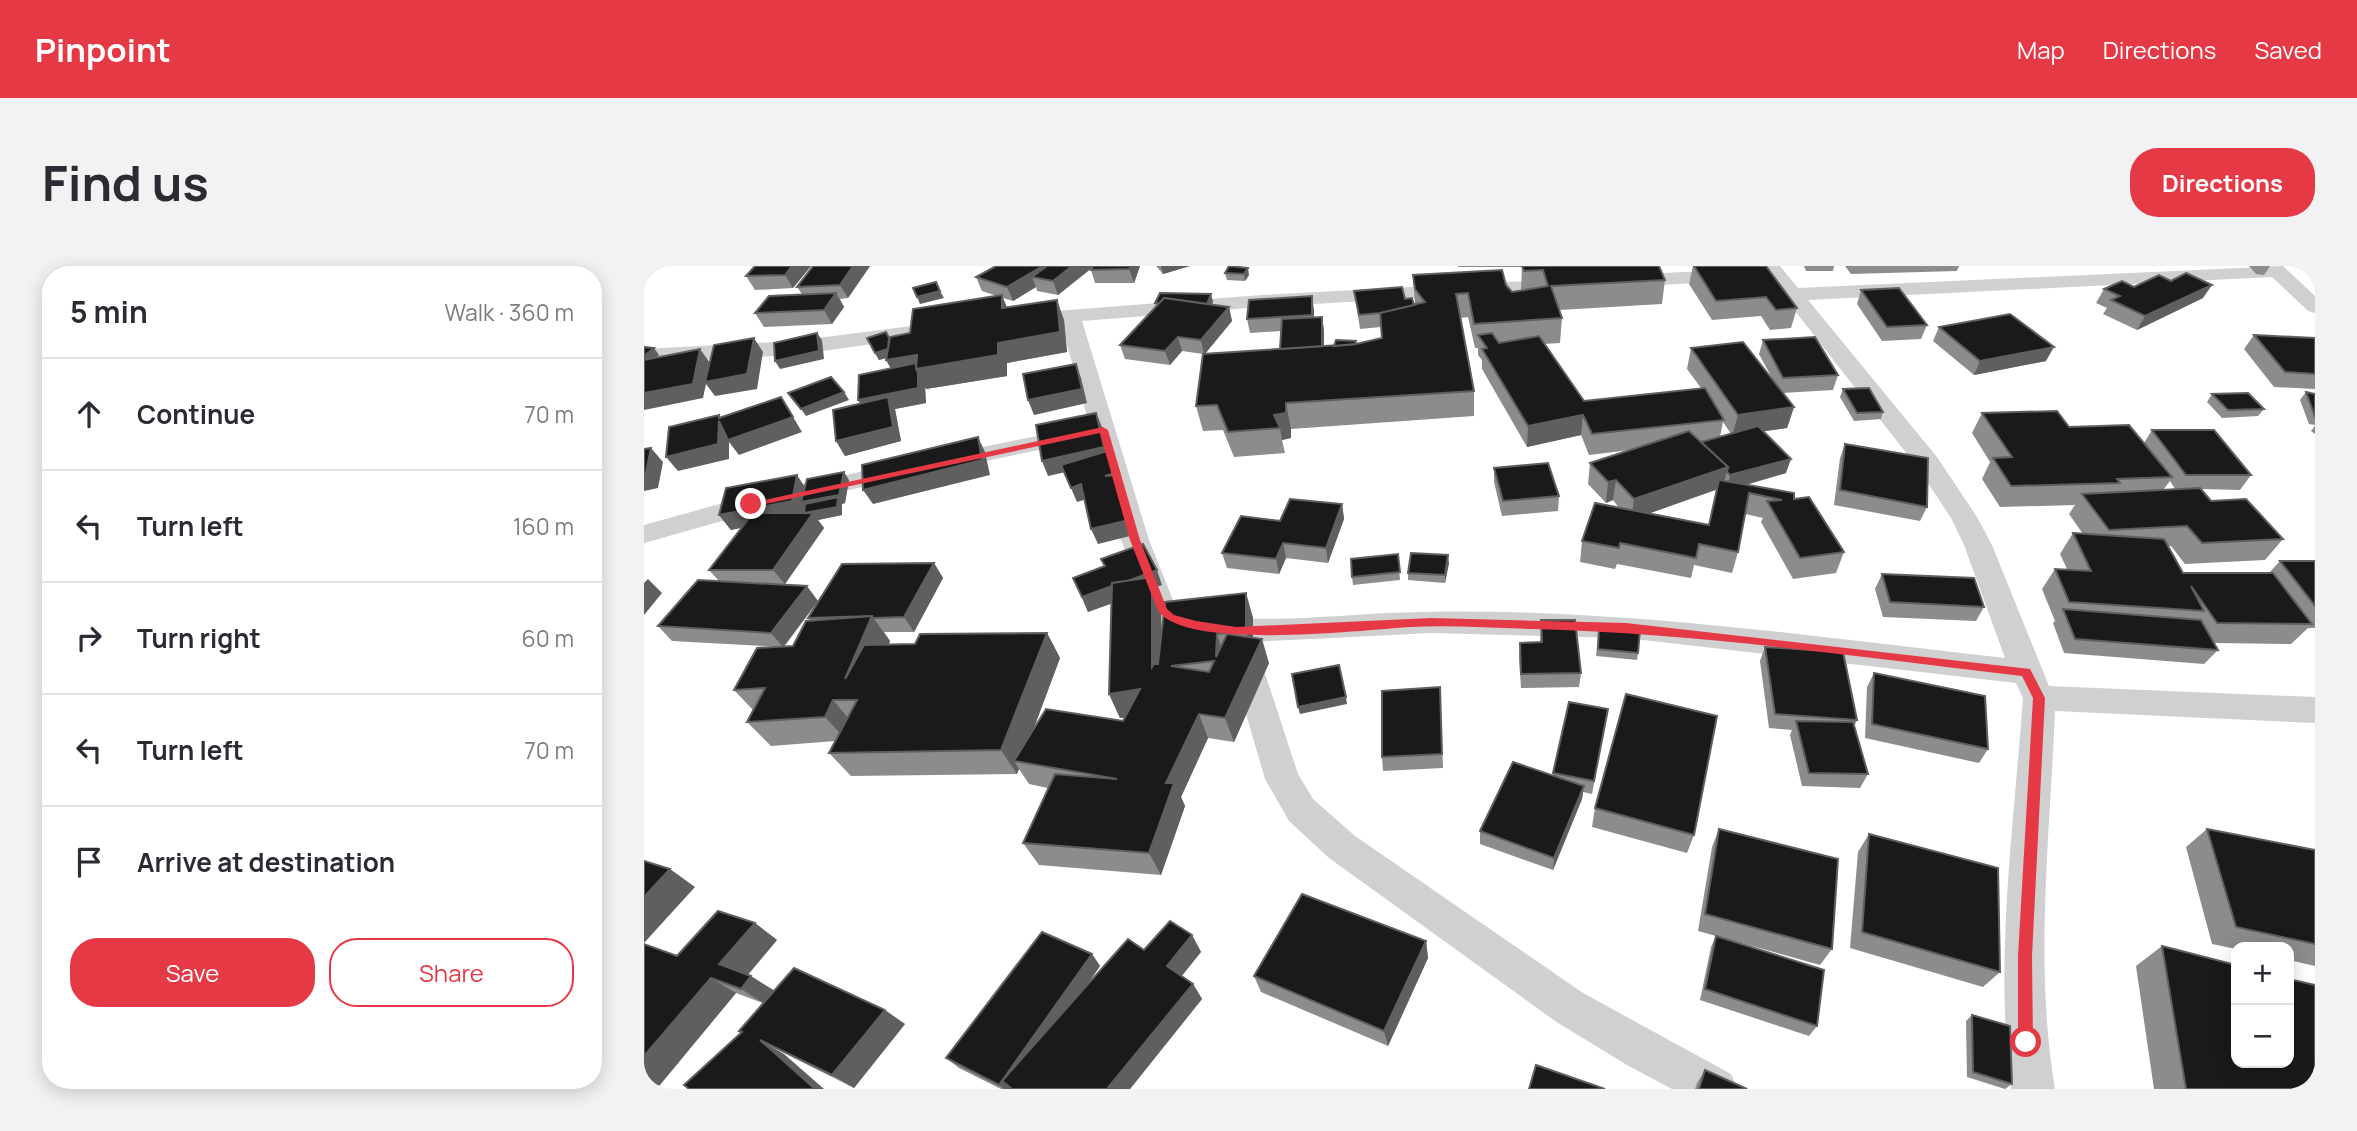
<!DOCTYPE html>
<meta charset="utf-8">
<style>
body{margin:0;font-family:Manrope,sans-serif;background:#f2f2f3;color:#2b2b33}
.controls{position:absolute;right:21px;bottom:21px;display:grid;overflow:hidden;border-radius:14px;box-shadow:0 4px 18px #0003}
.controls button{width:63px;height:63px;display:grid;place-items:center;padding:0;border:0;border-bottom:2px solid #e1e1e2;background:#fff;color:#2b2b33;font:35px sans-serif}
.stop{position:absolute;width:21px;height:21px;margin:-16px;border:5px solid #e63946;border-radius:50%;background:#fff}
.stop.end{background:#e63946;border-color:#fff;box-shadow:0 2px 7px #0008}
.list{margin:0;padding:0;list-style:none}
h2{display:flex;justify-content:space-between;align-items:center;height:91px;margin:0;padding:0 28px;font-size:30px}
h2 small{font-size:23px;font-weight:400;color:#7c7c81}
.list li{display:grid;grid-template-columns:46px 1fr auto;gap:21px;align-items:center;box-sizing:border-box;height:112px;padding:0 28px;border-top:2px solid #e1e1e2}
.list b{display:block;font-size:26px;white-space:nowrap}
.list em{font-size:23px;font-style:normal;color:#7c7c81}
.actions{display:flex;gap:14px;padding:21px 28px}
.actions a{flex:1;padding:16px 0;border:2px solid #e63946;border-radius:28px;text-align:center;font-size:24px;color:#e63946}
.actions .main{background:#e63946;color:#fff}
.icon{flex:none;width:38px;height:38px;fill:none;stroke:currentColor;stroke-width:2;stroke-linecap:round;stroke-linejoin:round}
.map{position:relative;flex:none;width:1671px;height:823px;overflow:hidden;border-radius:28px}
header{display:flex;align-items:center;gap:42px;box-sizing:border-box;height:98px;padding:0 35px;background:#e63946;color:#fff}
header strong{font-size:33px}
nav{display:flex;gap:38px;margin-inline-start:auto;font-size:24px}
.intro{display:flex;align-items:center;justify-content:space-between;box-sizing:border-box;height:168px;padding:0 42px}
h1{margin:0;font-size:49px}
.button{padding:18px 32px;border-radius:28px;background:#e63946;color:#fff;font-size:24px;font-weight:700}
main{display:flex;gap:42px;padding:0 42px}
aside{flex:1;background:#fff;border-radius:28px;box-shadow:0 4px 18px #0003}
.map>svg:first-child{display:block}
</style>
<header>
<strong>Pinpoint</strong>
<nav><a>Map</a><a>Directions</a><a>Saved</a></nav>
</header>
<div class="intro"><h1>Find us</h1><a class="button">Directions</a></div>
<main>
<aside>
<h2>5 min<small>Walk · 360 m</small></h2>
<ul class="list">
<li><svg class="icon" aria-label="ahead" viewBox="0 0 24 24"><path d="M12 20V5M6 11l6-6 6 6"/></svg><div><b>Continue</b></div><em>70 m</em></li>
<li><svg class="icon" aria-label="left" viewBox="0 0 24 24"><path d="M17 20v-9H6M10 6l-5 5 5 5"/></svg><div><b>Turn left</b></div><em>160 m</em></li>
<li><svg class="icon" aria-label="right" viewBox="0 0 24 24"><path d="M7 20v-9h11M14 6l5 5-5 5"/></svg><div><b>Turn right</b></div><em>60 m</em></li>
<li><svg class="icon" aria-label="left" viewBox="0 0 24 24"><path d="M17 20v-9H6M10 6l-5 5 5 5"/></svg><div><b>Turn left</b></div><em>70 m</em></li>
<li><svg class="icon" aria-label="arrive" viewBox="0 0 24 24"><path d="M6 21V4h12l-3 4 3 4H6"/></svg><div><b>Arrive at destination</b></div></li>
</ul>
<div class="actions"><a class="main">Save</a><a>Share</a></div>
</aside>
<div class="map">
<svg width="1671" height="823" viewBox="0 0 1671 823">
<rect width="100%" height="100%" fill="#fff"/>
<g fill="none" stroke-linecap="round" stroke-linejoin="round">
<g fill="#d0d0d0" fill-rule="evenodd">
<path d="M1116,0H1136L1154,22L1639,0L1671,30V47L1664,45L1628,11L1164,34L1293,191L1333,251L1348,279L1405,420L1671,431V457L1411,445C1406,570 1390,699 1411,823H1367C1350,697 1370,559 1379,432L1372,417L982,372L787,367L603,376L610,378L614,386L654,508L669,533L711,570L939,727L1087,808L1094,823H1028L983,799L911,755L685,592L645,555L621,513L584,386L588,378L594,376L526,362L515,359L509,353L477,274L448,169L446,173L437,175L162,233L153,231L149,225L153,219L162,217L437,161L447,165L417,57L399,56L396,51L399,46L617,29L921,13L928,15L931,19L928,23L617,41L438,55L505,274L531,339C564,363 698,349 742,347C949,338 1155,369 1361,392L1320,279L1307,252L1274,202L1126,13L980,21L973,19L970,15L973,11L980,9L1117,2Z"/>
<path d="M307,55L315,56L318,61L315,66L150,89L0,97V83L150,75Z"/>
<path d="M115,227L124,230L128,236L124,242L0,277V259Z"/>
</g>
</g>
<g fill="#8c8c8c" fill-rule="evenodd">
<path d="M167,0L149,22L111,24L102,10Z"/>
<path d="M226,0L204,32L196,33L200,41L188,58L120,61L111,47L158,28L153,21Z"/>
<path d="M352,0H496L490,17H451L447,4L448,2L414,29L393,25L392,21L369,35L359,32L363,42L420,54L423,86L363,97V110L282,123L281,121L282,137L251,143L257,175L201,190L192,175L216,138L247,102L242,94L243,92L235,94L223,72H245L266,67L353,30L338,25L332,11Z"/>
<path d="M512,0H546L519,8Z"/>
<path d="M814,0H1015L1021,14L1018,38L915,44L918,52L916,77L900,78L940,135L1057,122L1043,103L1047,82L1129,114L1115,88L1119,74L1194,109L1189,124L1138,127L1150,141L1143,162L1119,165L1142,207L1102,219L1150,233L1200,286L1192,307L1149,313L1117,256L1119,252L1101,248L1094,286L1088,307L1050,299L1047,312L973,298L971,303L936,296L938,275L975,242L969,234L962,237L944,218L946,197L986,184L945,189L937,169L883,181L838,103V94L834,89V82H831L824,51L816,52L830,125V150L647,163V172L638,174L641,187L590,191L579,164L559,165L552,140L559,88L538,85L526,99L481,93L476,79L512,41L511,37L567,28L569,36L568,38L585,41L588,55L561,88L636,83L637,65L606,67L603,53L668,30L670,51H678L680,65V80H690L712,75V78L738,72L737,61L716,63L710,25L761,33L770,39H771L769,9L862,19L868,26L877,24L878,1H814ZM1079,156L1087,168L1076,171ZM1072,224L1065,259L1006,247Z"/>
<path d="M1049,0H1122L1153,42L1147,62L1126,64L1117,50L1068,54L1045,18Z"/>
<path d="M1160,0H1190L1189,5H1162Z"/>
<path d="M1201,0H1315L1313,5L1207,8Z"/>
<path d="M1597,0H1626L1620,9L1612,8L1605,0Z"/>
<path d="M581,7L605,9L601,15L583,14Z"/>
<path d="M1460,23L1559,32L1493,64L1459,48L1463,42L1452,37Z"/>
<path d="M1217,24L1283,59L1277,73L1238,75L1213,38Z"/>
<path d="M1295,61L1402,95L1330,109L1289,75Z"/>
<path d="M1610,69L1671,72V123L1630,121L1600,83Z"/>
<path d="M1199,123L1239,146L1237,153L1210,155L1196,131Z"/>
<path d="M1662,126L1671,128V159L1665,158L1656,134Z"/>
<path d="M1568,128L1620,143L1614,150L1578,152L1563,136Z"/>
<path d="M1338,147L1425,161L1500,177L1508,164L1607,209L1596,224L1557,223L1567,235L1639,273L1621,294L1541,298L1527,280H1524L1539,307H1625L1636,295H1671V362H1664L1647,378L1570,377L1574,384L1560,398L1420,387L1409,357L1411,355L1398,323L1411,303H1423L1416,288L1429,267L1439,268L1425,248L1431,239L1356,241L1338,213L1346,196L1328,167ZM1526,215L1531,223L1519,224Z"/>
<path d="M1671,160V168L1667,165Z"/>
<path d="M1201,178L1283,241L1276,255L1190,239L1196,192Z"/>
<path d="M850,202L915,230L914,245L858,250L850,216Z"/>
<path d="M205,214L201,237L198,238V249L174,254L180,262L141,318L174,335L140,381L149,380L165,354L164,352L290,297L299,312L270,366H240L246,375L245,378H271L403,367L416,392L390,462L479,455L481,452H476L465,428L467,337L444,346L429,312L518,319L512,321L517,336V365L602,327L609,352V371L625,397L590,476L564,472L537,531L541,540L517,609L395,599L379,577L404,522L385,518L375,503L373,508L207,510L185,487L191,475L127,480L103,456L109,444L90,424L137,381L28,375L14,360L75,315L65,304L98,261L87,264L75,249L161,220Z"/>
<path d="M698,238L700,253L684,297L642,292L635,308L583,302L578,287L636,255Z"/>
<path d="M754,288L756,314L709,319L708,311Z"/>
<path d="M805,297L801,317L764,314V307Z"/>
<path d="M1238,308L1340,341L1332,355L1239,351L1231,323Z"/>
<path d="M897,354L937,407L935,421L877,422L875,391L876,377L896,376Z"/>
<path d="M955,360L994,387L993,394L952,390Z"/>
<path d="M1121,381L1213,454L1210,461L1224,508L1216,522L1158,520L1146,469L1148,464L1125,462L1116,395Z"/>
<path d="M1230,407L1344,483L1335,497L1221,472L1223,421Z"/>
<path d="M796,421L799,502L739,505L738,491Z"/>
<path d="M925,436L964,443L948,528L939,526L938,533L909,604L836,578V565L909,509Z"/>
<path d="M951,542L1050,569L1043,587L948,561Z"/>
<path d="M1075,563L1188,683L1176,699L1054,665L1068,581Z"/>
<path d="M1563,563L1671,584V700L1645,694V681H1592V683L1568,678L1542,581Z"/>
<path d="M1225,568L1356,706L1339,721L1206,682L1214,586Z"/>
<path d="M111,657L133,674L104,709L130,725L261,758L210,822L98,766L119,737L92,727L15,820L0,814V678L33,690Z"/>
<path d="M548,669L557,686L537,710L549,718L558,733L486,823H357L315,802L302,792L448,688L456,700L442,721L500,684Z"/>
<path d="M1072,670L1173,760L1165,770L1056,734L1067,681Z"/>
<path d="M782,675L784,692L744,780L617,726L610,710Z"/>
<path d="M1518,680L1671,823H1510L1492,700Z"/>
<path d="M1328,749L1368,818L1361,823L1323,811L1322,755Z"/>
<path d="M1061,804L1103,823H1051L1053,817Z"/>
</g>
<g fill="#5f5f5f">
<path d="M148,0H167L149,22L141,9Z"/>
<path d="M209,0H226L204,32L196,19Z"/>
<path d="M399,0H404L388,11L392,21L369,35L363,21Z"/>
<path d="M428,0H450L414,29L409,15Z"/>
<path d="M487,0H496L490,17L485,3Z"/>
<path d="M518,0H546L519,8L517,1Z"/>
<path d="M604,2L605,9L601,15L600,8Z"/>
<path d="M1568,19L1559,32L1493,64L1501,50Z"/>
<path d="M296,25L300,32L276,38L273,31Z"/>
<path d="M192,27L200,41L188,58L180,44Z"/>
<path d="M567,28L569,36L564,45L563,38Z"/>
<path d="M358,29L366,49L358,42Z"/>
<path d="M668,30L670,44V63L668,49Z"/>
<path d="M413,34L420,54L423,86L363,97V110L282,123L281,121L282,137L251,143L257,175L201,190L192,175L223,149L214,134L253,114L242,94L354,77Z"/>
<path d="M585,41L588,55L560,89L557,74Z"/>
<path d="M678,51L680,65V94L678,80Z"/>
<path d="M173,67L178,74L180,93L136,103L131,95Z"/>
<path d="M534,71L538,85L526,99L521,85Z"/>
<path d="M110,72L119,86L113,123L71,130L62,118L59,132L0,144V127L56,83L66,97Z"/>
<path d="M251,81L254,88L235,94L231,87Z"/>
<path d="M1410,81L1402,95L1330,109L1336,95Z"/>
<path d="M10,82L15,89L0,102V90Z"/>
<path d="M432,98L437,112L443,137L390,149L384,134Z"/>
<path d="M200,126L205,134L162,150L157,143Z"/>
<path d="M137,131L158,166L95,189L85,176V193L34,205L22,191L75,155Z"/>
<path d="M642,137L647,163V172L638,174L636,162L630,149Z"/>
<path d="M1150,141L1143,162L1088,170L1094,149Z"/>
<path d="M452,147L458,161L466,196L404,210L398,195Z"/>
<path d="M939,149L937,169L883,181L884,160Z"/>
<path d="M334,171L341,186L346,209L229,238L219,224Z"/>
<path d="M7,182L19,196L14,222L0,225V207Z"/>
<path d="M1147,193L1142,207L1083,224L1086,209Z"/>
<path d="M1084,201L1079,221L987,254L990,233Z"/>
<path d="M200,206L205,214L201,237L198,238V249L174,254L180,262L141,318L129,304L162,244L160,241L158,250L87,264L75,249L153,209L163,224Z"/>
<path d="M475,206L480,221L477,222L490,269L454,278L447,263L461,210Z"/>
<path d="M972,214L969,234L962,237L964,216Z"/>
<path d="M437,218L443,233L433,236L427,222Z"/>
<path d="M698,238L700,253L684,297L682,282Z"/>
<path d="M639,277L642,292L635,308L632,293Z"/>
<path d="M804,289L805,297L801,317V309Z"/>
<path d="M290,297L299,312L270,366L260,351Z"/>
<path d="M513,304L518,319L512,321L517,336L518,426L508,401V323L444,346L438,331Z"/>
<path d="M4,313L18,327L0,349V317Z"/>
<path d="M163,320L174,335L139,381L127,367Z"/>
<path d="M602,327L609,352V390L602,365Z"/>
<path d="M228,350L246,375L221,437L201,413Z"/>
<path d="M403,367L416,392L377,496L370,495L375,503L373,508L357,484Z"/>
<path d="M573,368L581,393L572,391Z"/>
<path d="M618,373L625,397L590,476L581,452Z"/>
<path d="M496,423L507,447L476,452L465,428Z"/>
<path d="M702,431L703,438L656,448L654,441Z"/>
<path d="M189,434L210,459L203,475L181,451Z"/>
<path d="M555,448L564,472L537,531L541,540L517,609L505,587L522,517Z"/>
<path d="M940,520L938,533L909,604L910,592Z"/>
<path d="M26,603L51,621L0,677V631Z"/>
<path d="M111,657L133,674L99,714L75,698Z"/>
<path d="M548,669L557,686L533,716L523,700Z"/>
<path d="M782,675L784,692L744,780L740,765Z"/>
<path d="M448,688L456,700L370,823H360L355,819Z"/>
<path d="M107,710L131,725L121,738L97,723Z"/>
<path d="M67,712L92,727L15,820L0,813V790Z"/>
<path d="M549,718L558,733L486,823H463Z"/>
<path d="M241,744L261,758L210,822L188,809Z"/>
<path d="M116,774L140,788L180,823H171Z"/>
</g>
<g fill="#1a1a1a" stroke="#5f5f5f" stroke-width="2" fill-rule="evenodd">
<path d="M111,0H148L141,9L102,10Z"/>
<path d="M169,0H209L196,19L153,21Z"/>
<path d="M352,0H399L363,21L332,11Z"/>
<path d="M403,0H428L409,15L388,11Z"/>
<path d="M449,0H487L485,3L447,4Z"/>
<path d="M585,0L604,2L600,8L581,7Z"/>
<path d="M878,0H1015L1021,14L907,20L918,52L830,58L824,27L812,28L830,125L642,137V147L630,149L636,162L584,166L573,139L552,140L559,88L712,78L738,72L736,46L781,36L771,23L769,9L858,4L862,19L868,26L904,20L899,4L880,5Z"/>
<path d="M1050,0H1122L1153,42L1132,44L1122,31L1072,35Z"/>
<path d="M1542,7L1568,19L1501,50L1467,34L1476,30L1460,23L1478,15L1490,21L1515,9L1527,15Z"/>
<path d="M292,16L296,25L273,31L269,22Z"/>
<path d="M758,21L761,33L768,32L770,39L736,47L715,49L710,25Z"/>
<path d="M1255,22L1283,59L1243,61L1217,24Z"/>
<path d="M192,27L180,44L111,47L125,30Z"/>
<path d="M516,27L567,28L563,38L520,32L516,37H511Z"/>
<path d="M358,29V42L413,34L416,66L354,77V89L272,103L273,89L242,94L246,71L266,67L269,43Z"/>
<path d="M668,30V49L603,53L605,34Z"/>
<path d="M520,32L585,41L557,74L534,71L521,85L476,79Z"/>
<path d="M1366,48L1410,81L1336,95L1295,61Z"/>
<path d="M678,51V80L636,83L638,53Z"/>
<path d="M242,66L245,72L244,83L231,87L223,72Z"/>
<path d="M173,67L175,85L131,95L130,77Z"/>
<path d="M848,67L855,77L895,70L940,135L1061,122L1080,154L948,168L939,149L884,160L838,83L843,82L834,69Z"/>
<path d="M1610,69L1671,72V108L1641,106Z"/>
<path d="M1171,71L1194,109L1139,112L1119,74Z"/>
<path d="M110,72L103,108L61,116L70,79Z"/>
<path d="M692,74L712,75L711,78L690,80Z"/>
<path d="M1099,76L1150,141L1094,149L1047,82Z"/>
<path d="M0,81L10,82L0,90Z"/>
<path d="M56,83L49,118L0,127V94Z"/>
<path d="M272,97V103L274,107V122L214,134L215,109Z"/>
<path d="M432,98L438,123L384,134L379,108Z"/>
<path d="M187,111L200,126L157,143L144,127Z"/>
<path d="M1225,122L1239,146L1213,147L1199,123Z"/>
<path d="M1662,126L1671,128V151Z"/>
<path d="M1604,127L1620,143L1584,144L1568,128Z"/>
<path d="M137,131L149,151L84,174L75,155L74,178L22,191L25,161L75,149V152Z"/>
<path d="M244,131L249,161L192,175L189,144Z"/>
<path d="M1413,145L1425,161L1485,159L1528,211L1473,213L1476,217L1367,220L1349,192L1368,191L1338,147Z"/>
<path d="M452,147L460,181L398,195L392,159Z"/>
<path d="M1114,160L1147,193L1086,209L1083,206L1084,201L1057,176Z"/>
<path d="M1508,164H1570L1607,209H1542Z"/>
<path d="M1045,165L1084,201L990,233L972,214L964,216L946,197Z"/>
<path d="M334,171L338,194L219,224L218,199Z"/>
<path d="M1201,178L1284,192L1283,241L1196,224Z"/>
<path d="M7,182L2,207H0V183Z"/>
<path d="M463,185L475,206L461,210L472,209L485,254L447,263L437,218L427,222L417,199Z"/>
<path d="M904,197L915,230L859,235L850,202Z"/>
<path d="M200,206L195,229L157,236L163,213Z"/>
<path d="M153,209L148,235L75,249L82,222Z"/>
<path d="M1075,214L1150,227V233L1165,231L1200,286L1156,292L1123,235L1138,234L1105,227L1094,286L1055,278L1052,292L976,277L975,282L938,275L951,237L1065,259Z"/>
<path d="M1556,222L1567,235L1602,233L1639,273L1558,277L1543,260L1465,264L1438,228Z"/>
<path d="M194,231L193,241L160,247L161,238Z"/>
<path d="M646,233L698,238L682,282L639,277L632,293L578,287L597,250L636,255Z"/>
<path d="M109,247H169L129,304H65Z"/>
<path d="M1429,267L1520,273L1539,307H1629L1668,358L1573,357L1547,320L1560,345L1425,336L1411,303L1447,305Z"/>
<path d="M499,278L513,304L484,315L468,317V320L438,331L429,312L461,300L457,293Z"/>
<path d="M767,287L804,289L801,309L764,307Z"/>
<path d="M754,288L756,306L708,311L707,293Z"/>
<path d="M1636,295H1671V340Z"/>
<path d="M290,297L260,351L229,352L228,350L164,352L198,298Z"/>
<path d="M1238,308L1330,312L1340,341L1246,336Z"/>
<path d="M508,311V401L510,398H514L521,336L602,327V365L573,368L572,391L583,368L618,373L581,452L555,448L522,517H530L505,587L379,577L411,508L473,513L370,495L402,443L479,455L496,423L465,428L468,317ZM570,395L565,406L527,400Z"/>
<path d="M54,314L163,320L127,367L14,360Z"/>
<path d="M1419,343L1557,354L1574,384L1431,373Z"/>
<path d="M228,350L201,413L220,379L271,378L276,368L403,367L357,484L185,487L213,434H189L181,451L103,456L121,422L90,424L113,382L149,380L162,355Z"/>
<path d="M897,354H931L937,407L877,408L876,377L898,376Z"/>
<path d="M955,360L996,364L994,387L954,383Z"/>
<path d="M1121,381L1199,386L1213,454L1131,448Z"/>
<path d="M695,399L702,431L654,441L648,408Z"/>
<path d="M1230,407L1341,430L1344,483L1228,458Z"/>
<path d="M796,421L798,488L738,491V425Z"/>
<path d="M982,428L1073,450L1050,569L951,542Z"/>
<path d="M925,436L964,443L950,515L909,507Z"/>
<path d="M1152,455L1209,456L1224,508L1165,507Z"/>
<path d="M869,496L940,520L910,592L836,565Z"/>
<path d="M1075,563L1194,593L1188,683L1061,648Z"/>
<path d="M1563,563L1671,584V678L1592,661Z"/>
<path d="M1225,568L1354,602L1356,706L1218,666Z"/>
<path d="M0,595L26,603L0,631Z"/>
<path d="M658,628L782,675L740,765L610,710Z"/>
<path d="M74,645L111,657L75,698L107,710L97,723L67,712L0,790V678L33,690Z"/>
<path d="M526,655L548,669L523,700L549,718L463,823H368L358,815L484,673L500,684Z"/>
<path d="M398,666L448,688L355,819L302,792Z"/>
<path d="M1072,670L1180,704L1173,760L1061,723Z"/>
<path d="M1518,680L1592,699V797H1645V713L1671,719V823H1542Z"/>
<path d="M150,702L241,744L188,809L116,774L171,823H45L40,819L98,766L95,765Z"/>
<path d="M1328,749L1366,760L1368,818L1329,806Z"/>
<path d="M892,799L961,823H885Z"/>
<path d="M1061,804L1103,823H1055Z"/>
</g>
<path fill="#e63946" d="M459,161L464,164L496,274L523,343L530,349L552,355L592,361L787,352L982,357L1386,403L1401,432L1388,690L1389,776L1387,781L1382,783L1376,781L1374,776V690L1389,432L1378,410C1215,391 1052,367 889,363C848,362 807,359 767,361C717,364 544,385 514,345L486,274L456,167L107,241L102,238Z"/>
</svg>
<div class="controls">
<button>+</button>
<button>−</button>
</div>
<div class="stop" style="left:1382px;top:776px"></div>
<div class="stop end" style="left:107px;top:238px"></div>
</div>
</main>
